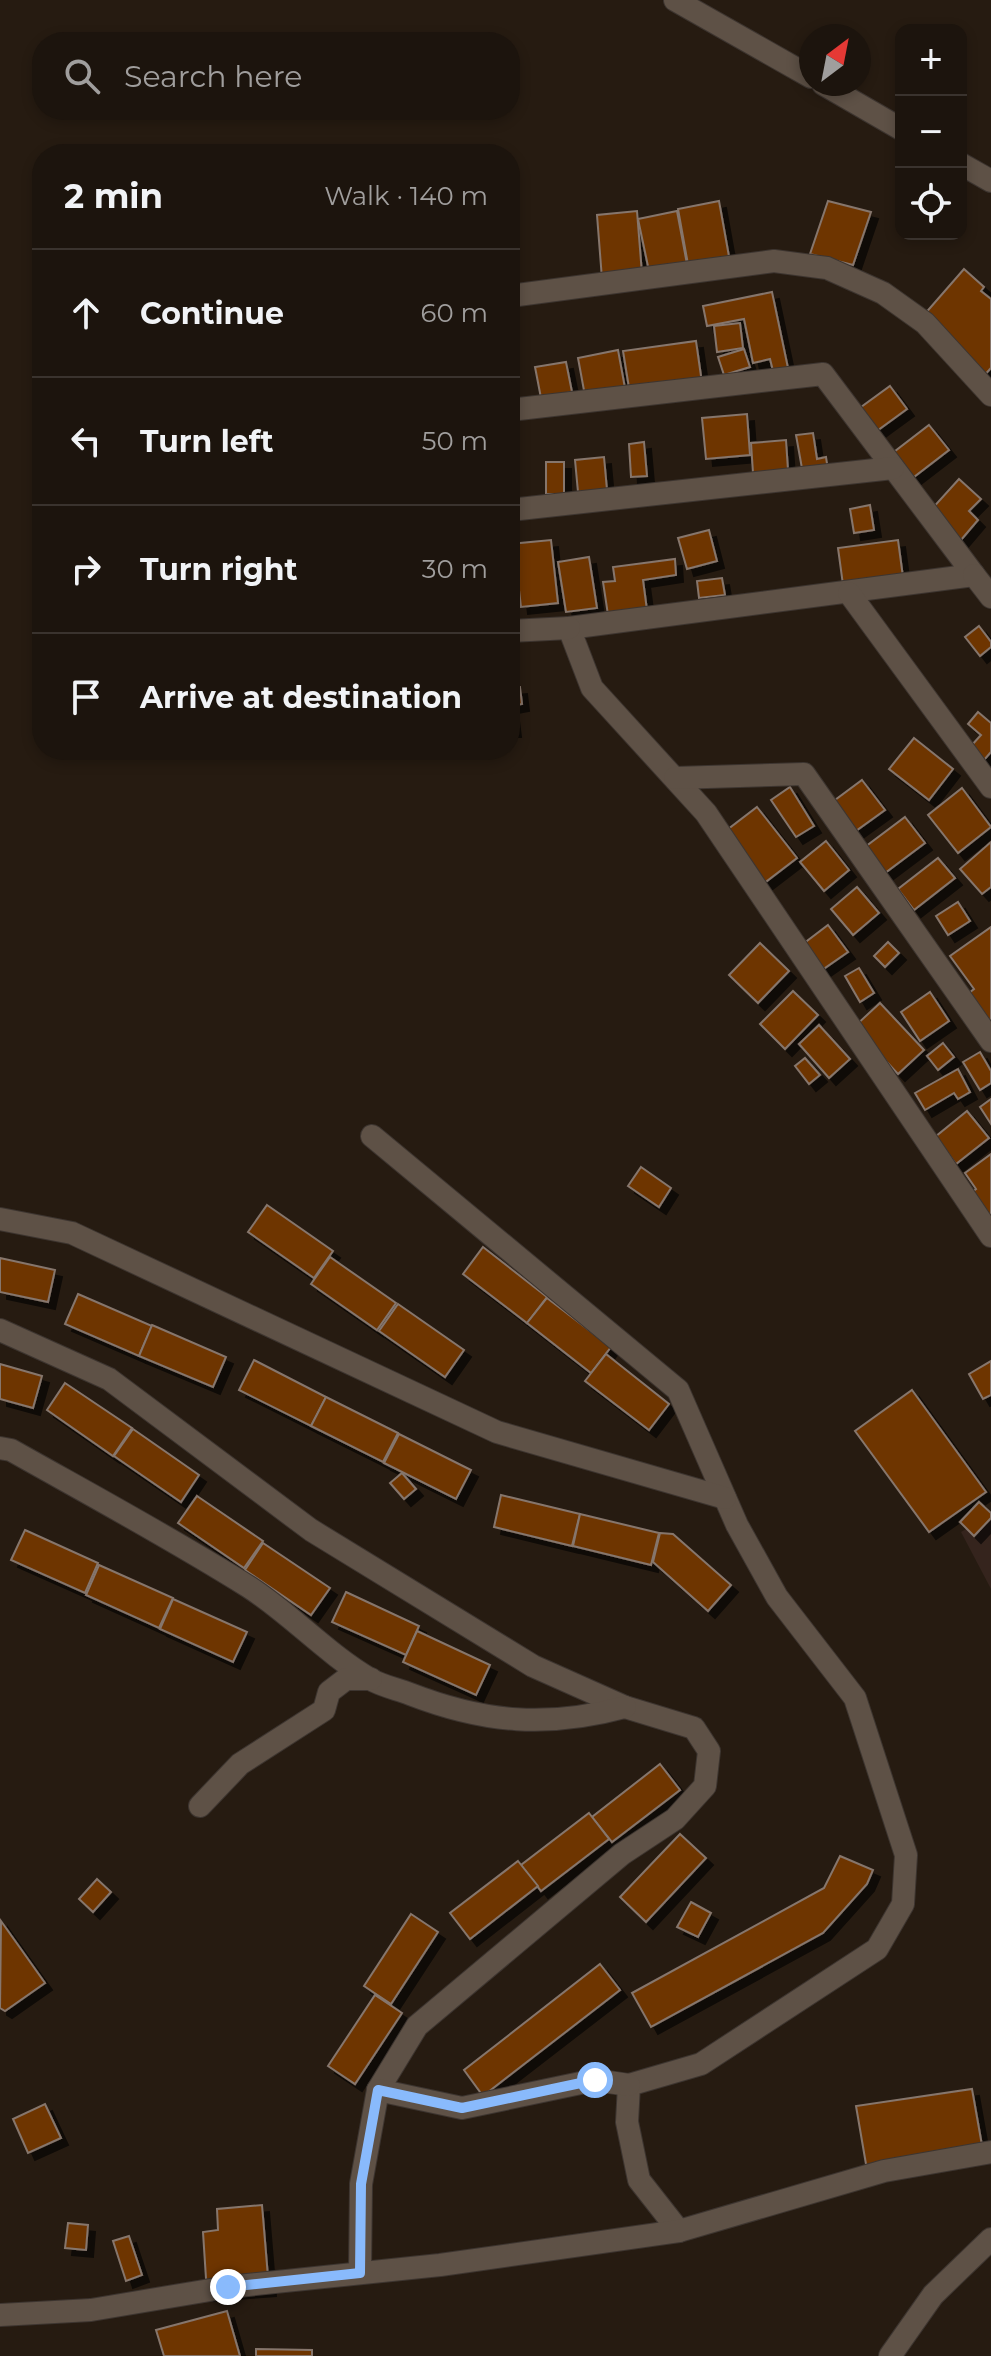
<!DOCTYPE html>
<meta charset="utf-8">
<style>
body{margin:0;font-family:Montserrat,sans-serif;background:#29211b;color:#f1f3f6}
.controls{position:absolute;right:24px;top:24px;display:grid;overflow:hidden;border-radius:16px;box-shadow:0 4px 12px #0003}
.controls button{width:72px;height:72px;display:grid;place-items:center;padding:0;border:0;border-bottom:2px solid #3a332e;background:#1c140d;color:#f1f3f6;font:40px sans-serif}
.compass{position:absolute;left:799px;top:24px;width:72px;height:72px;border-radius:50%;background:#1c140d;box-shadow:0 4px 12px #0003;rotate:32deg}
.stop{position:absolute;width:24px;height:24px;margin:-18px;border:6px solid #89bafc;border-radius:50%;background:#fff}
.stop.end{background:#89bafc;border-color:#fff;box-shadow:0 2px 8px #0008}
.list{margin:0;padding:0;list-style:none}
h2{display:flex;justify-content:space-between;align-items:center;height:104px;margin:0;padding:0 32px;font-size:34px}
h2 small{font-size:26px;font-weight:400;color:#a09e9d}
.list li{display:grid;grid-template-columns:52px 1fr auto;gap:24px;align-items:center;box-sizing:border-box;height:128px;padding:0 32px;border-top:2px solid #3a332e}
.list b{display:block;font-size:30px;white-space:nowrap}
.list em{font-size:26px;font-style:normal;color:#a09e9d}
.icon{flex:none;width:44px;height:44px;fill:none;stroke:currentColor;stroke-width:2;stroke-linecap:round;stroke-linejoin:round}
.map{position:relative;flex:none;width:991px;height:2356px;overflow:hidden}
.search{position:absolute;background:#1c140d;box-shadow:0 4px 12px #0003;left:32px;top:32px;width:488px;height:88px;display:flex;align-items:center;gap:20px;box-sizing:border-box;padding:0 28px;border-radius:32px;color:#a09e9d;font-size:30px}
.panel{position:absolute;background:#1c140d;box-shadow:0 4px 12px #0003;left:32px;top:144px;width:488px;height:616px;border-radius:32px}
.map>svg:first-child{display:block}
</style>
<div class="map">
<svg width="991" height="2356" viewBox="0 0 991 2356">
<defs>
<filter id="shadow"><feDropShadow dx="7" dy="7" stdDeviation="0" flood-color="#0009"/></filter>
</defs>
<rect width="100%" height="100%" fill="#261b11"/>
<path fill="#35241d" d="M991,1515V1589L961,1532Z"/>
<g fill="#6e3503" stroke="#86766c" stroke-width="2" filter="url(#shadow)">
<path d="M719,201L730,262L689,270L678,209Z"/>
<path d="M828,201L871,212L853,265L810,254Z"/>
<path d="M637,211L642,274L602,279L597,215Z"/>
<path d="M677,211L687,264L649,271L638,219Z"/>
<path d="M964,269L984,287L981,291L991,299V368L981,379L923,316Z"/>
<path d="M772,292L788,368L773,371L770,359L753,363L744,319L707,326L703,306Z"/>
<path d="M740,323L743,348L717,352L714,326Z"/>
<path d="M696,341L702,383L630,394L623,351Z"/>
<path d="M744,349L750,367L724,375L718,357Z"/>
<path d="M618,350L625,388L585,396L578,358Z"/>
<path d="M566,362L572,392L541,398L535,367Z"/>
<path d="M890,386L907,409L874,433L857,410Z"/>
<path d="M747,414L750,455L706,459L702,418Z"/>
<path d="M929,425L949,450L910,480L890,455Z"/>
<path d="M813,433L817,459L826,457L828,470L803,474L796,435Z"/>
<path d="M786,440L788,470L753,473L751,443Z"/>
<path d="M644,442L647,476L631,477L629,444Z"/>
<path d="M604,457L607,490L578,492L575,460Z"/>
<rect x="546" y="462" width="18" height="32"/>
<path d="M959,479L981,499L969,511L978,520L961,540L930,511Z"/>
<path d="M870,505L874,530L854,533L850,509Z"/>
<path d="M709,530L717,561L687,569L678,538Z"/>
<path d="M551,540L558,603L521,607L517,573L510,574V544Z"/>
<path d="M898,540L903,577L843,585L838,548Z"/>
<path d="M589,557L597,608L566,612L558,562Z"/>
<path d="M675,559L676,575L643,580L647,610L608,615L603,582L615,581L613,567Z"/>
<path d="M722,578L725,595L699,598L697,581Z"/>
<path d="M979,626L991,642V647L980,656L965,637Z"/>
<path d="M520,687L522,704L511,706L514,730H510V688Z"/>
<path d="M978,712L991,723V752L984,760L970,747L981,735L968,724Z"/>
<path d="M914,738L953,769L929,800L889,769Z"/>
<path d="M862,780L885,810L853,833L831,803Z"/>
<path d="M790,787L814,826L796,837L771,800Z"/>
<path d="M962,788L991,827L958,853L928,815Z"/>
<path d="M757,807L797,858L763,884L723,833Z"/>
<path d="M905,817L925,843L885,873L865,847Z"/>
<path d="M826,841L849,870L824,891L800,862Z"/>
<path d="M991,842V887L982,894L960,869Z"/>
<path d="M938,858L955,878L914,910L898,889Z"/>
<path d="M857,887L879,913L853,935L831,909Z"/>
<path d="M958,902L970,921L948,935L936,916Z"/>
<path d="M828,925L848,952L822,970L803,944Z"/>
<path d="M991,927V1024L969,993L974,989L950,956Z"/>
<path d="M888,942L899,953L885,967L874,956Z"/>
<path d="M760,943L789,971L758,1003L729,975Z"/>
<path d="M859,968L874,993L860,1002L845,976Z"/>
<path d="M793,991L818,1015L785,1049L760,1024Z"/>
<path d="M930,992L949,1021L920,1041L901,1012Z"/>
<path d="M880,1003L924,1050L898,1074L854,1027Z"/>
<path d="M819,1025L850,1059L829,1078L799,1044Z"/>
<path d="M943,1043L954,1057L938,1070L927,1056Z"/>
<path d="M980,1052L991,1071V1083L980,1090L963,1062Z"/>
<path d="M805,1058L820,1075L809,1084L795,1066Z"/>
<path d="M958,1069L970,1092L958,1099L954,1093L925,1110L915,1093Z"/>
<path d="M991,1099V1124L980,1107Z"/>
<path d="M967,1111L989,1138L956,1164L935,1137Z"/>
<path d="M991,1154V1219L971,1193L976,1189L965,1173Z"/>
<path d="M641,1167L671,1188L659,1207L628,1186Z"/>
<path d="M267,1205L333,1251L314,1278L248,1232Z"/>
<path d="M483,1247L547,1297L527,1323L463,1274Z"/>
<path d="M330,1257L396,1303L377,1330L311,1284Z"/>
<path d="M0,1258L55,1270L48,1302L0,1292Z"/>
<path d="M78,1294L152,1326L139,1356L65,1324Z"/>
<path d="M547,1298L611,1347L591,1373L527,1323Z"/>
<path d="M398,1304L464,1350L445,1377L379,1331Z"/>
<path d="M152,1325L226,1357L213,1387L139,1356Z"/>
<path d="M606,1354L669,1404L649,1430L585,1381Z"/>
<path d="M254,1360L326,1397L311,1426L239,1390Z"/>
<path d="M991,1361V1395L983,1399L969,1374Z"/>
<path d="M0,1364L42,1376L33,1408L0,1399Z"/>
<path d="M65,1383L132,1428L113,1456L47,1410Z"/>
<path d="M912,1390L986,1492L929,1532L855,1431Z"/>
<path d="M326,1397L398,1433L383,1462L311,1426Z"/>
<path d="M133,1429L199,1475L181,1502L114,1456Z"/>
<path d="M399,1434L471,1470L456,1499L384,1463Z"/>
<path d="M402,1473L416,1489L404,1499L390,1483Z"/>
<path d="M501,1495L580,1514L572,1546L494,1527Z"/>
<path d="M197,1496L263,1541L244,1568L178,1523Z"/>
<path d="M979,1502L991,1513V1518L974,1536L960,1522Z"/>
<path d="M580,1514L659,1533L651,1565L573,1546Z"/>
<path d="M25,1530L98,1563L85,1593L11,1560Z"/>
<path d="M660,1533L673,1534L731,1585L708,1611L653,1562Z"/>
<path d="M263,1543L330,1588L311,1615L245,1570Z"/>
<path d="M99,1565L173,1598L159,1628L86,1595Z"/>
<path d="M346,1592L419,1626L406,1655L332,1622Z"/>
<path d="M173,1599L247,1632L233,1662L160,1629Z"/>
<path d="M417,1631L490,1665L476,1695L403,1662Z"/>
<path d="M660,1764L680,1790L612,1842L592,1817Z"/>
<path d="M589,1813L609,1839L541,1891L521,1865Z"/>
<path d="M680,1834L706,1858L646,1922L620,1897Z"/>
<path d="M840,1856L873,1870L867,1884L823,1933L651,2027L632,1993L824,1888Z"/>
<path d="M518,1861L538,1886L470,1939L450,1913Z"/>
<path d="M97,1879L111,1892L93,1912L79,1899Z"/>
<path d="M691,1902L711,1913L698,1937L677,1927Z"/>
<path d="M411,1914L438,1932L391,2004L364,1986Z"/>
<path d="M1,1921L45,1983L5,2011L0,2008Z"/>
<path d="M600,1964L620,1990L483,2096L464,2070Z"/>
<path d="M375,1995L402,2013L355,2084L328,2066Z"/>
<path d="M972,2089L983,2151L867,2170L856,2106Z"/>
<path d="M45,2104L61,2138L28,2153L13,2119Z"/>
<path d="M262,2205L269,2289L207,2294L203,2232L218,2230L217,2209Z"/>
<path d="M68,2223L88,2225L86,2250L65,2248Z"/>
<path d="M129,2236L142,2275L126,2281L113,2241Z"/>
<path d="M227,2311L240,2356H164L156,2330Z"/>
<path d="M256,2349L312,2350V2356H256Z"/>
</g>
<g fill="none" stroke-linecap="round" stroke-linejoin="round">
<defs>
<g id="minor">
<path d="M675,0L811,77"/>
<path d="M823,84L901,129"/>
<path d="M961,164L991,181"/>
<path d="M510,296L774,261L827,268L883,293L925,323L991,395"/>
<path d="M510,410L823,374L974,575L569,628L592,688L706,813L991,1236"/>
<path d="M510,510L893,468"/>
<path d="M974,575L991,597"/>
<path d="M849,593L991,787"/>
<path d="M510,631L569,628"/>
<path d="M675,778L804,774L991,1041"/>
<path d="M372,1136L678,1390L737,1525L777,1597L855,1698L906,1855L903,1904L877,1949L701,2064L629,2085L627,2122L639,2180L679,2231"/>
<path d="M0,1219L72,1233L497,1432L725,1498"/>
<path d="M0,1330L109,1379L311,1530L533,1666L625,1707L694,1728L709,1751L705,1786L675,1819L622,1854L417,2026L378,2090L361,2184L360,2273"/>
<path d="M0,1448L11,1450C91,1495 171,1538 249,1587C291,1614 327,1654 370,1679C382,1686 397,1689 410,1694C485,1723 548,1728 625,1707"/>
<path d="M200,1806L240,1764L324,1710L329,1692L346,1679H371"/>
<path d="M378,2090L462,2108L595,2080L629,2085"/>
<path d="M0,2315L91,2310L228,2287L440,2265L679,2231L884,2171L991,2152"/>
<path d="M890,2356L933,2295L991,2239"/>
</g>
</defs>
<use href="#minor" stroke="#3d3530" stroke-width="24"/>
<use href="#minor" stroke="#5e5146" stroke-width="22"/>
</g>
<g fill="none" stroke-linecap="round" stroke-linejoin="round">
<path stroke="#89bafc" stroke-width="10" d="M228,2287L360,2273L361,2184L378,2090L462,2108L595,2080"/>
</g>
</svg>
<div class="controls">
<button>+</button>
<button>−</button>
<button><svg class="icon" aria-label="locate" viewBox="0 0 24 24"><circle cx="12" cy="12" r="6"/><path d="M12 2v4M12 18v4M2 12h4M18 12h4"/></svg></button>
</div>
<svg class="compass" viewBox="-18 -18 36 36"><path d="M0-13l5 13h-10z" fill="#e53935"/><path d="M0 13l5-13h-10z" fill="#a09e9d"/></svg>
<div class="stop" style="left:595px;top:2080px"></div>
<div class="stop end" style="left:228px;top:2287px"></div>
<div class="search"><svg class="icon" aria-label="search" viewBox="0 0 24 24"><circle cx="10" cy="10" r="6"/><path d="M15 15l6 6"/></svg>Search here</div>
<section class="panel">
<h2>2 min<small>Walk · 140 m</small></h2>
<ul class="list">
<li><svg class="icon" aria-label="ahead" viewBox="0 0 24 24"><path d="M12 20V5M6 11l6-6 6 6"/></svg><div><b>Continue</b></div><em>60 m</em></li>
<li><svg class="icon" aria-label="left" viewBox="0 0 24 24"><path d="M17 20v-9H6M10 6l-5 5 5 5"/></svg><div><b>Turn left</b></div><em>50 m</em></li>
<li><svg class="icon" aria-label="right" viewBox="0 0 24 24"><path d="M7 20v-9h11M14 6l5 5-5 5"/></svg><div><b>Turn right</b></div><em>30 m</em></li>
<li><svg class="icon" aria-label="arrive" viewBox="0 0 24 24"><path d="M6 21V4h12l-3 4 3 4H6"/></svg><div><b>Arrive at destination</b></div></li>
</ul>
</section>
</div>
